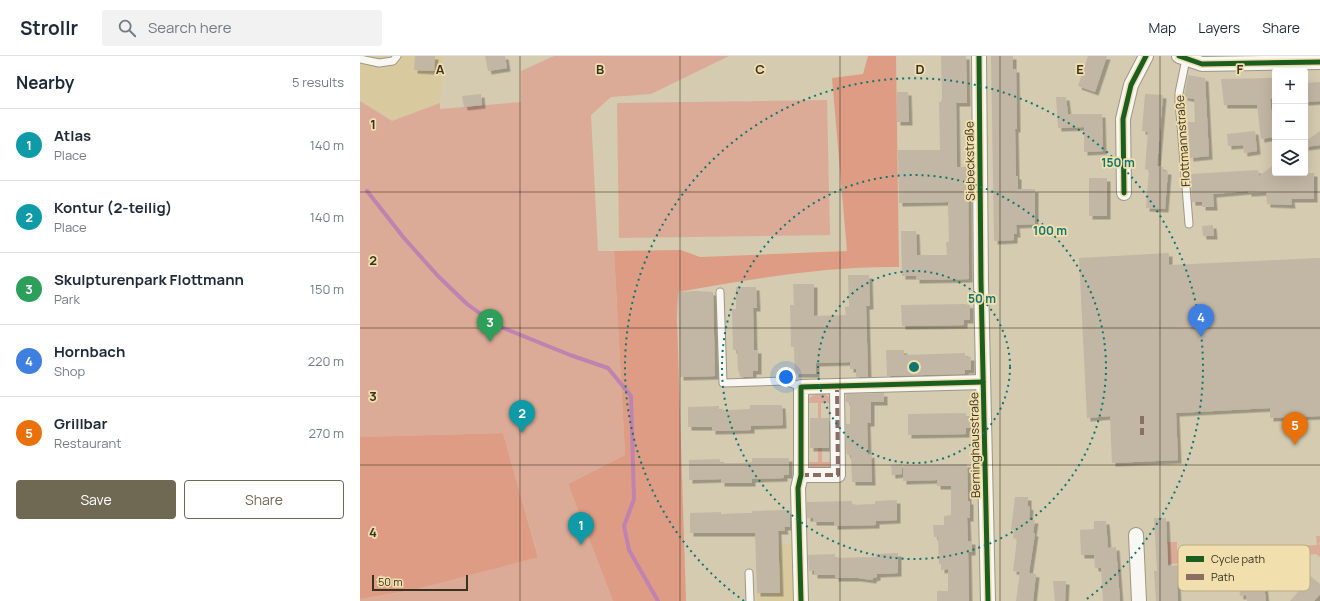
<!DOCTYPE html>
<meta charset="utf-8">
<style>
body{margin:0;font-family:Manrope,sans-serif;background:#f2f2f3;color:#1f2937}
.controls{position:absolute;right:12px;top:12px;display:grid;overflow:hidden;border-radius:4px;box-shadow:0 4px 16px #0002}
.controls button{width:36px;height:36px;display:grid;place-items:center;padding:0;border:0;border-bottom:1px solid #e0e1e3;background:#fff;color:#1f2937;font:20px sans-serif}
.scale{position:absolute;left:12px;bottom:10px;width:96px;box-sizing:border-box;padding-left:4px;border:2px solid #39321f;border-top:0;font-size:11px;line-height:14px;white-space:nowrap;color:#39321f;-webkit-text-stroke:3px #f1dfae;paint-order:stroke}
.you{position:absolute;left:426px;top:321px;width:14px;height:14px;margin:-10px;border:3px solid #fff;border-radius:50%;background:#1a73e8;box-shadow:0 0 0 6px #1a73e833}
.badge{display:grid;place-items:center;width:26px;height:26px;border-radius:50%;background:#6f6852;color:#fff;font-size:13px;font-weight:700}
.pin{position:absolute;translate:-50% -33px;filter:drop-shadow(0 1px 2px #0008)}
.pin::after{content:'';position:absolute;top:21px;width:14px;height:12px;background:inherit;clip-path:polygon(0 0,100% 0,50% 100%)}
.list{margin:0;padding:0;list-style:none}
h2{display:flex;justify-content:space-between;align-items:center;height:52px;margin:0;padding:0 16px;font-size:17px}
h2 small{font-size:13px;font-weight:400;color:#747a83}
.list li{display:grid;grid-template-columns:26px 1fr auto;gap:12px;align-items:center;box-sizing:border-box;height:72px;padding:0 16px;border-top:1px solid #e0e1e3}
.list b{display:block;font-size:15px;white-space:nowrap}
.list p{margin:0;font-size:13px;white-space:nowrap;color:#747a83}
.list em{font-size:13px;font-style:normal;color:#747a83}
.actions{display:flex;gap:8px;padding:12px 16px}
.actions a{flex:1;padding:9px 0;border:1px solid #6f6852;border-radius:4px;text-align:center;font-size:14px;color:#6f6852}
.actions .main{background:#6f6852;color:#fff}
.icon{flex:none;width:22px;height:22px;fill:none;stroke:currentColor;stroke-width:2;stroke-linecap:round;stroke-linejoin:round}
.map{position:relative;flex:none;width:960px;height:545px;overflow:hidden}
header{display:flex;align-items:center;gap:24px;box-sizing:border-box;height:56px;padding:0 20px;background:#fff;border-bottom:1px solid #e0e1e3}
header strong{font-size:19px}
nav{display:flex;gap:22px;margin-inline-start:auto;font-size:14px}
.search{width:280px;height:36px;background:#f2f2f3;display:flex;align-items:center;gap:10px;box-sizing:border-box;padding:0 14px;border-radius:4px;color:#747a83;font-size:15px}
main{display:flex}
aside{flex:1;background:#fff}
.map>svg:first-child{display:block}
</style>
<header>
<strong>Strollr</strong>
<div class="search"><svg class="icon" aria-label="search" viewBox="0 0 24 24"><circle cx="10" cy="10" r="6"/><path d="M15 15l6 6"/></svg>Search here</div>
<nav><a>Map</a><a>Layers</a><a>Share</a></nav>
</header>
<main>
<aside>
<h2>Nearby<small>5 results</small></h2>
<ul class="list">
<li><span class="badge" style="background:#0f9aa8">1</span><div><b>Atlas</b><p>Place</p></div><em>140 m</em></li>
<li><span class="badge" style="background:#0f9aa8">2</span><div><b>Kontur (2-teilig)</b><p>Place</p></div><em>140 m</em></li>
<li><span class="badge" style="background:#2e9e5b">3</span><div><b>Skulpturenpark Flottmann</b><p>Park</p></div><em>150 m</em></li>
<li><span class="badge" style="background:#3f7fe0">4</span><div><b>Hornbach</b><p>Shop</p></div><em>220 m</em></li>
<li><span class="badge" style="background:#e8710a">5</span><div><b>Grillbar</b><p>Restaurant</p></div><em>270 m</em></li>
</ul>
<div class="actions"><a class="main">Save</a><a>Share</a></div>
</aside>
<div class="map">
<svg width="960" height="545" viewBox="0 0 960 545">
<defs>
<filter id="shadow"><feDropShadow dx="3.5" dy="3.5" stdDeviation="0" flood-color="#0004"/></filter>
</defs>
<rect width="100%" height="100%" fill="#d4cbb0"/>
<g fill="#d8c99e">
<path d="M0,0H83L80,47L32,65L0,45Z"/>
<path d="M436,488L437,545H397L396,489Z"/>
</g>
<g fill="#dbab97">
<path d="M194,0H369L291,38L251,41L231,59L238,195H254L265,399L208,428L253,545H0V543L53,534L178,500L143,377L0,381V45L32,65L80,47V53L161,46V15Z"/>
<path d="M467,44L470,179L259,182L257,47Z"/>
<path d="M465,338L469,341L471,347H461V362H458V347H448C448,338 457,339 465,338Z"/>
<path d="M458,392H462V406H472L470,412H450L449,406H458Z"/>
<path d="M956,480H960V486L959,488L960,489V501L956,498L905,503L808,508L807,486H817V495L957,489Z"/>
</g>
<g fill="#df9c85">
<path d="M508,0H536L539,211C466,210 391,223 318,236L317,262L326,545H253L208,428L265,399L254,195L321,194L340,201L487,195L472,22L503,18Z"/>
<path d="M143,377L178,501L53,534L0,543V381Z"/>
</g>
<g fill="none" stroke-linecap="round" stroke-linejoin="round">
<path stroke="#c082af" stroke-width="4" d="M7,135L44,182L78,220L107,248L136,269L210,299L248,312L271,340L274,443L264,470L269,494L298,545"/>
</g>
<g fill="#c2b7a4" filter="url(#shadow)">
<path d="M55,0H75L74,15L54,14Z"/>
<path d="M125,0H145L147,12L128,15Z"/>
<path d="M581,0H606L607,47H596L597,111H608L609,223L556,224V220H542L541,175H556L557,199H587L586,186H589L588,146L539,147L538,94H580L579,46H581V44H582Z"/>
<path d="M631,0H653V13H656L657,73H655L656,120H658V133H675V168L656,169L657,178H654V184L634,185Z"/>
<path d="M728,0H747L735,36L718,30Z"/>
<path d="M828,19L845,22L849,100L830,102L828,66H835L834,43L824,41Z"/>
<path d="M915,22V42L910,43L914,81L901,83L897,49H864L861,23Z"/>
<path d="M960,26V45L945,46V27Z"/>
<path d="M537,36H548L549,66H537Z"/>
<path d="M121,38L122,49L104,51L102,40Z"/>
<path d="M785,38L803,39L797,110L803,111V115H808L805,153L786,152L789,114L785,113L788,76L782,75Z"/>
<path d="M696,41H706L708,58H742L743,95L724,96V71L698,72Z"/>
<path d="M895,75L897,95L884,97L883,89L868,90L867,78Z"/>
<path d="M960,75V89L945,91V86Z"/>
<path d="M915,108V117H954V143H931L932,149L907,148L906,136L888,137V135L853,138L854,151H842V146H832L831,118L898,114L899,120Z"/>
<rect x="729" y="122" width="18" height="38"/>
<path d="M853,169L854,180H843L842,170Z"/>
<path d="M809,197V209L960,202V360L910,362V352L816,357L818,404L752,407L750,360L727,362L719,202Z"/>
<path d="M488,219H509L510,250H506L508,321H496V313H490V306L456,307V318H435L434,291H431L430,249H434L433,228H454V260L486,259L485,251L489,250Z"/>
<path d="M376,231H396L397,252H393L394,294H398V315H393V321H380L379,315H378L377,294H373L372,253H376Z"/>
<path d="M336,235L353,236L355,320L320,321L318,236Z"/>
<path d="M604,248L610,249V264H604V269L542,270L541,249Z"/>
<path d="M526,294H544V299L605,297V301H611V314H605V318L527,320Z"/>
<path d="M524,337V346H511V367H507L508,399L511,398L512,426H492L491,399H487L486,392V368H490V347L486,346V338Z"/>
<path d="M390,349H422L423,369L391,370V374L352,375V371H328V351L359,350V354H370L390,353Z"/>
<path d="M606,357V361H612V372H606V378L548,379V358Z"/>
<rect x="450" y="362" width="19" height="30"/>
<path d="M392,402H429V419H424V422L392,423V427H361V423L329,424V404L360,403V407H381L392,406Z"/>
<path d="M542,408V418L532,419L531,409Z"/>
<path d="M607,408L608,445H610V462H607L608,485H612V496H608L609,545H577V535H588V513L581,514V508H579L578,481H574L573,469H584V460L591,459V430H577V424L543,425V409Z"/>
<path d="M655,441H668V450L670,451L669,464H675L673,477H675L669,517L676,518L673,545H656L660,516L653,515L657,483L653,482L654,474H651Z"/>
<path d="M537,444V464L516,465V469L474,470V466H453V462H447V446L492,445V449L515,448V445Z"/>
<path d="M430,454V471H424L425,475H418L420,537H397L395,477H330V457L361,456V458L382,457H392V455Z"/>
<path d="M794,462H806L808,510L825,509L826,526L817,527L818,545H796L794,515H797Z"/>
<path d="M734,465H746L748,492L756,491L760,545H743L741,512H735L734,499H721L720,474L734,473Z"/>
<path d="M538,497V517L517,518V521L513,522V524L498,522H475V519H454V515H449L448,499L475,498V502L516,501V498Z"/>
<path d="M901,503L906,545H887L886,539L880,540L879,529H877L876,504Z"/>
<path d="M943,514L960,528V538L954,545H930L943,530L935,522Z"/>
<path d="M693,525H706L705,545H695Z"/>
</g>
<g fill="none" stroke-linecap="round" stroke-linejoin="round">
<defs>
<g id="service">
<path d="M0,3L19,7L33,5L37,0"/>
<path d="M826,3L819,37V45L829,168"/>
<path d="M360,236L363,327L425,325L441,331"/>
<path d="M389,517L390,545"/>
</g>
<g id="minor">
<path d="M619,0L621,226L628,545"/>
<path d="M819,0L842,8L960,6"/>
<path d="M764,137L763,63L771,29L786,0"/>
<path d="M441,419H478L477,330"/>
<path d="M776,479L779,545"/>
<path d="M441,545L438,432L441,419V331L623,326"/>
</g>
</defs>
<use href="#service" stroke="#9e9782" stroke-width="9"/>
<use href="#minor" stroke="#9e9782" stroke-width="16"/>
<use href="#service" stroke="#f9f7f3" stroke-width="7"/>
<use href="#minor" stroke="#f9f7f3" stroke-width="14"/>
<g stroke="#8d6e63" stroke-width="4" stroke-dasharray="8 4" stroke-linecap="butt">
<path d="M782,360V379"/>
<path d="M935,361L936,373"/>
<path d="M441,419H478L477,330"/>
</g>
<defs>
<g id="cycleway">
<path d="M619,0L621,226L628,545"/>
<path d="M819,0L842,8L960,6"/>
<path d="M764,137L763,63L771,29L786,0"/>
<path d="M441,545L438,432L441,419V331L623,326"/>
</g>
</defs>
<use href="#cycleway" stroke="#f1dfae" stroke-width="8"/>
<use href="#cycleway" stroke="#1b5e20" stroke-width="5"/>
</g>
<path fill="none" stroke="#39321f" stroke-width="1" stroke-opacity="0.55" d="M160,0V545M320,0V545M480,0V545M640,0V545M800,0V545M0,136H960M0,272H960M0,409H960"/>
<g fill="none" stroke="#0f766e" stroke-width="2" stroke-dasharray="2 4">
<circle cx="554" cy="311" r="96"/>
<circle cx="554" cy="311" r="192"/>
<path d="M384 545A289 289 0 1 1 724 545"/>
</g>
<g text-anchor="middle" stroke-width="3.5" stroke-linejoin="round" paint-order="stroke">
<g font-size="12" fill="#39321f" stroke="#f1dfae">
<text transform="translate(823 85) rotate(-94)" y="4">Flottmannstraße</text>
<text transform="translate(610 105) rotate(-91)" y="4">Siebeckstraße</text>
<text transform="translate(615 389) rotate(-91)" y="4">Berninghausstraße</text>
</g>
</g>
<rect x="818" y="489" width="132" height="46" rx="6" fill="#f1dfae" stroke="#baab83" stroke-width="1"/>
<rect x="826" y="500" width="18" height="6" fill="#1b5e20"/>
<rect x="826" y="518" width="18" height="6" fill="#8d6e63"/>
<g font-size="11" fill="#39321f">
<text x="851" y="507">Cycle path</text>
<text x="851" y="525">Path</text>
</g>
<g font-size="13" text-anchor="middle" font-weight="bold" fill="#39321f" stroke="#f1dfae" stroke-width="3.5" stroke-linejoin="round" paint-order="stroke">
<text x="80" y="18">A</text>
<text x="240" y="18">B</text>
<text x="400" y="18">C</text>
<text x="560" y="18">D</text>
<text x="720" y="18">E</text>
<text x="880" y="18">F</text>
<text x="13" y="73">1</text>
<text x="13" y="209">2</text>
<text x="13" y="345">3</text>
<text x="13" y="481">4</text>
</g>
<circle cx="554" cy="311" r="6" fill="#0f766e" stroke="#f1dfae" stroke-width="2"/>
<g font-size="12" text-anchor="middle" font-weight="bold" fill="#0f766e" stroke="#f1dfae" stroke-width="3.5" stroke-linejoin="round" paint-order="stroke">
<text x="758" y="111">150 m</text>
<text x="690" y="179">100 m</text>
<text x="622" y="247">50 m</text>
</g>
</svg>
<div class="controls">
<button>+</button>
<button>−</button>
<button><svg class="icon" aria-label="layers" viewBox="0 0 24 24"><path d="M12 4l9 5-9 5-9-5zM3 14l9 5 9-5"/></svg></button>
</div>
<div class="scale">50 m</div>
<div class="you"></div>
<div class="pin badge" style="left:221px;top:489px;background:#0f9aa8">1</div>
<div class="pin badge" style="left:162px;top:377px;background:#0f9aa8">2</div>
<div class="pin badge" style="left:130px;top:286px;background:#2e9e5b">3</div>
<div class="pin badge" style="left:841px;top:281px;background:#3f7fe0">4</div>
<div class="pin badge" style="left:935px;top:389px;background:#e8710a">5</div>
</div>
</main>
